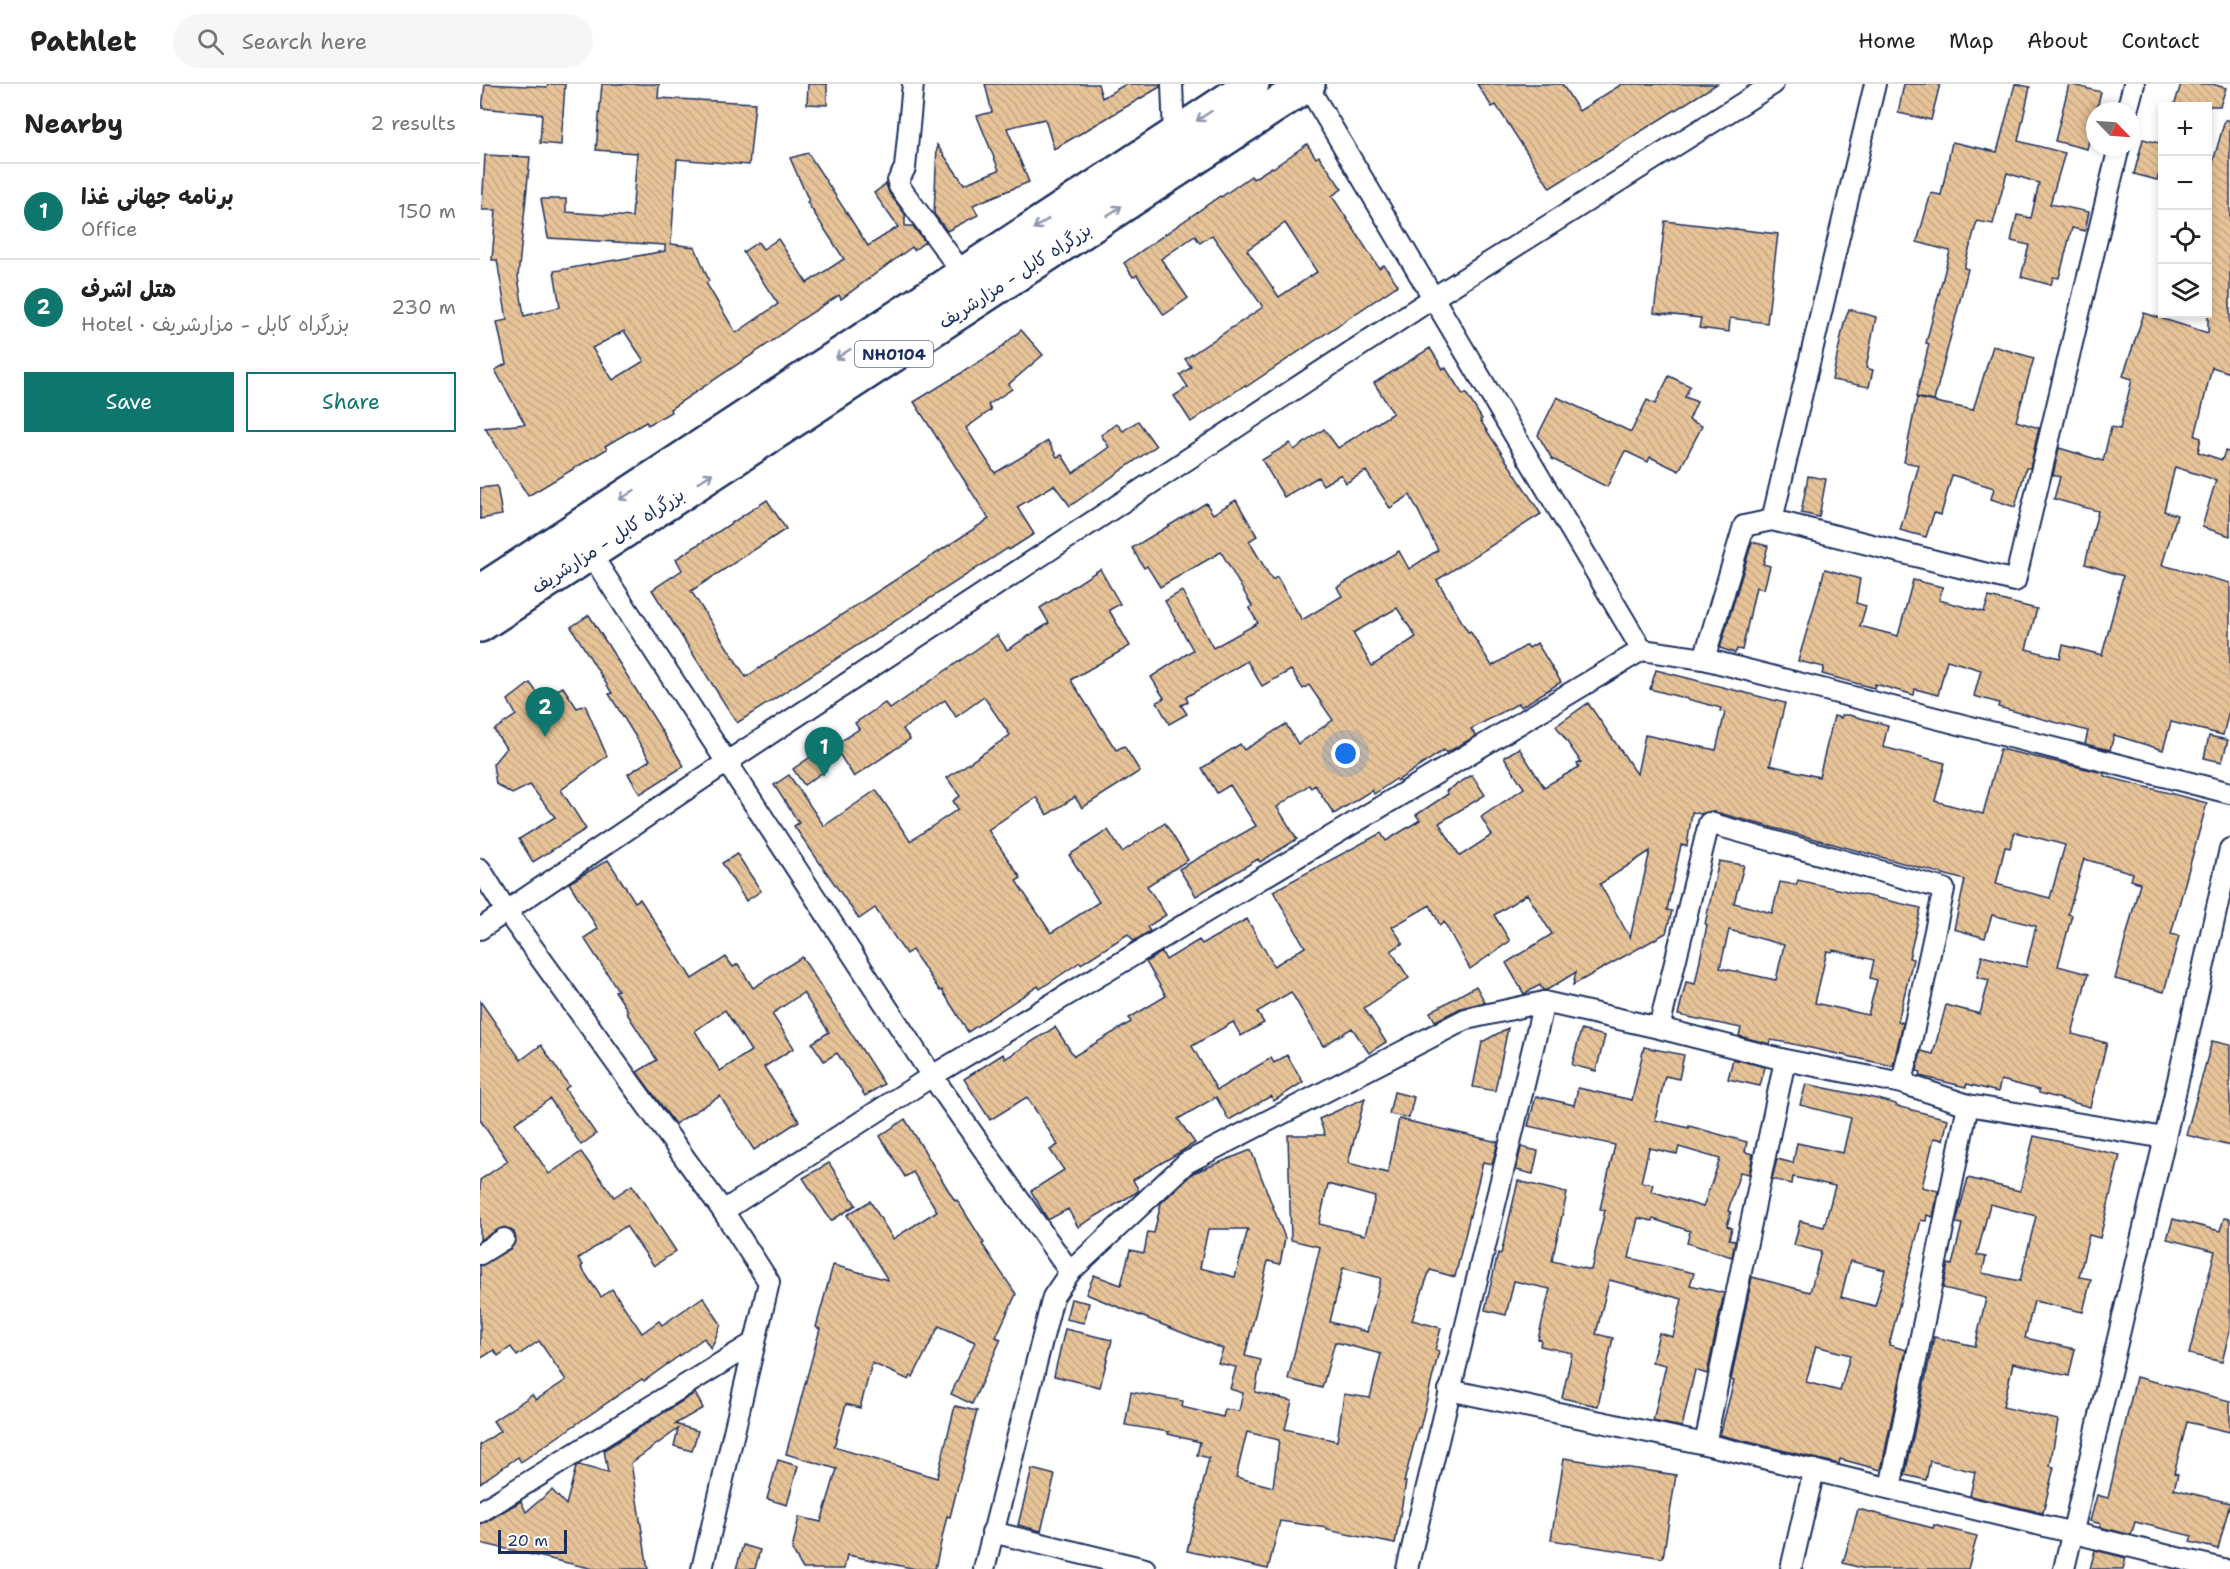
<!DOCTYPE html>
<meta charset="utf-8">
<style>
body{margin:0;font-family:"Shantell Sans","Playpen Sans Arabic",sans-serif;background:#f6f6f6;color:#222}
.controls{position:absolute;right:18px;top:18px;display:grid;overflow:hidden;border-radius:0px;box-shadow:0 3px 9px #0003}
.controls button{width:54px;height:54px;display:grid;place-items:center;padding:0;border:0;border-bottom:2px solid #e0e0e0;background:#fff;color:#222;font:30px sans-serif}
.compass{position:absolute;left:1606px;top:18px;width:54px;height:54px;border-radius:50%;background:#fff;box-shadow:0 3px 9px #0003;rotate:115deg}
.scale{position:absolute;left:18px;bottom:15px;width:69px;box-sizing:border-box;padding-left:6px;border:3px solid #1b2f5e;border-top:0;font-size:16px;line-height:21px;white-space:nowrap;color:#1b2f5e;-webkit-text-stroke:4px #fff;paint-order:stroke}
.you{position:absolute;left:866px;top:670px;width:21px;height:21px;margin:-15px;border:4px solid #fff;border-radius:50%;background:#1a73e8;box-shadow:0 0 0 9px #1a73e833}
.badge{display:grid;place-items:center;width:39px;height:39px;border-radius:50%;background:#0f766e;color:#fff;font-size:20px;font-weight:700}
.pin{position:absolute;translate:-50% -50px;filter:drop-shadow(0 2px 3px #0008)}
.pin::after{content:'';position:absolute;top:32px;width:21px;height:18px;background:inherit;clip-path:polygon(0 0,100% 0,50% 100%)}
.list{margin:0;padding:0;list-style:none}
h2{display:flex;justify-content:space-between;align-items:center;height:78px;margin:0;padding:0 24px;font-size:26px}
h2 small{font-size:20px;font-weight:400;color:#767676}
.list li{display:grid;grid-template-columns:39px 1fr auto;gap:18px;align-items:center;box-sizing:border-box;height:96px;padding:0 24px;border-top:2px solid #e0e0e0}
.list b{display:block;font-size:22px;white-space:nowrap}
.list p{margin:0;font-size:20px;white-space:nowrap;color:#767676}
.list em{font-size:20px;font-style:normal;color:#767676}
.actions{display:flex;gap:12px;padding:18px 24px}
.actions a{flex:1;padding:14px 0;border:2px solid #0f766e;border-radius:0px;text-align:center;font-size:21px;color:#0f766e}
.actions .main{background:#0f766e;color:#fff}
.icon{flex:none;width:33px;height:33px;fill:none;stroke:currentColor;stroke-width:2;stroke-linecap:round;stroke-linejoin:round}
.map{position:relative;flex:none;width:1750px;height:1485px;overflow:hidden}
header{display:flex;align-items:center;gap:36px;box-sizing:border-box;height:84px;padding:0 30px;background:#fff;border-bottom:2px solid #e0e0e0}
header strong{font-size:28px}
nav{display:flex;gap:33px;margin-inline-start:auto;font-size:21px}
.search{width:420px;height:54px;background:#f6f6f6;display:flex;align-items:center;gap:15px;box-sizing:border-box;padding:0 21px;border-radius:33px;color:#767676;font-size:22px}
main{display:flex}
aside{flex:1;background:#fff}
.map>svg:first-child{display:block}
</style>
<header>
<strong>Pathlet</strong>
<div class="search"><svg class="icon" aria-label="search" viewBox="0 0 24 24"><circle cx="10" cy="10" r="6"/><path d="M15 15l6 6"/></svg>Search here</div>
<nav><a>Home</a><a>Map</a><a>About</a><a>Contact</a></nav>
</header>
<main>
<aside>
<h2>Nearby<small>2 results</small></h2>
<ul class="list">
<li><span class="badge">1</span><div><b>برنامه جهانی غذا</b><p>Office</p></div><em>150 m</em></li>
<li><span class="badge">2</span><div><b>هتل اشرف</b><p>Hotel · بزرگراه کابل - مزارشریف</p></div><em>230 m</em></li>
</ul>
<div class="actions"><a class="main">Save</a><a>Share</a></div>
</aside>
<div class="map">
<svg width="1750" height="1485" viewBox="0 0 1750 1485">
<defs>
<pattern id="building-back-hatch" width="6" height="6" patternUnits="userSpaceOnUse" patternTransform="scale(1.5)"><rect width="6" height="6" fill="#e7c398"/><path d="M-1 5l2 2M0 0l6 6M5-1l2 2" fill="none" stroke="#c6a885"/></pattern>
</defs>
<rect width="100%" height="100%" fill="#fff"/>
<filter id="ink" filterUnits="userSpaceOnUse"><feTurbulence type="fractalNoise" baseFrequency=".0167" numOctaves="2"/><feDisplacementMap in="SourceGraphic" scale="12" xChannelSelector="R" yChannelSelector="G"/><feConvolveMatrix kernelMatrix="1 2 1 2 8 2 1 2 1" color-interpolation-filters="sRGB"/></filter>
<g filter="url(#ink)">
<g fill="url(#building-back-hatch)" stroke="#1b2f5e" stroke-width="1.5" fill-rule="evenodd">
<path d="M5,0L67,3L68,0H85L81,61L60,59L62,30L2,24Z"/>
<path d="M122,0H179L178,14L275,19L269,81L197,75L191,160L215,163L229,197L226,199L256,249L298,220L263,168L278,158L283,165L298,155L327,199L364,175L327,118L329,117L310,74L328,69L388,162L418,143L394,109L406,100L409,109L425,130V142H433L445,158L434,166L432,163L361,215L359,211L319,237L291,258L190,325L191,328L168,341L166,338L125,362L127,365L48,412L5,344L45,340L15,286L26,280L17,238L27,236L17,176H12L16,126H2L5,71L50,73L38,193L44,232L80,223L74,187L185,167V161L68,154L61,115H86V128L152,133L157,69L116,66ZM144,247L164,277L133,296L112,264Z"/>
<path d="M328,0H347V21L327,20Z"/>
<path d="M505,0H618L622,14L646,0H680V3L574,65L565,35L527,44L549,98L493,121L498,131L467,147L454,130L457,61L484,100L519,86L497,32L512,28Z"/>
<path d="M997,0H1082L1099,27L1142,0H1237L1070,104L1016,21L1012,23Z"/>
<path d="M1424,0H1460L1451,36L1418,29Z"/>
<path d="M1535,0L1550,3L1538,57L1585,69L1570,120L1609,128L1605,147L1592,144L1579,194L1573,193L1571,201L1541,193L1549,161L1531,157L1537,131L1551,134L1559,99L1527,89L1513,140L1497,137L1484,184L1488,185L1454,317L1436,313L1449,260L1446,259L1470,167L1437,158L1451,109L1461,111L1472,58L1517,68Z"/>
<path d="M1589,0L1621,8L1607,65L1575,57Z"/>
<path d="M1701,0H1732L1746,4L1740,22H1694Z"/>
<path d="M1745,36H1750V289L1732,283L1715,352L1721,354L1718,368L1742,376L1745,367L1750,368V452L1722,443L1736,396L1695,383L1684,427L1697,431L1682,481L1750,499V623L1743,651L1691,638L1683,666L1634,651L1630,666L1605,660L1608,647L1518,623L1519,619L1494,612L1501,586L1467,576L1458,611L1435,605L1434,611L1395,600L1394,604L1342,590L1344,583L1318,577L1345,485L1380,495L1376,519L1386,522L1380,542L1418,552L1433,496L1463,503L1459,516L1504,528L1509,513L1557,525L1546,565L1580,574L1583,561L1622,571L1643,492L1605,480L1618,427L1574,415L1580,393L1573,391L1579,364L1623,377L1631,343L1640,345L1652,295L1643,292L1664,229L1728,249V95Z"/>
<path d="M1663,55L1683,60V88L1680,87L1677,96L1654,90Z"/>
<path d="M827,60L836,74L839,72L862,105L852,112L899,184L904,181L918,201L766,303L765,301L711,338L694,312L708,303L700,291L711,283L705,275L783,223L732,151L720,159L715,152L681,175L708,214L684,231L657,191L653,193L644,179L740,112L741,113L771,92L773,95L792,83L793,84ZM805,139L837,188L799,213L767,166Z"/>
<path d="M1185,137L1298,150L1287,239L1250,234L1249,248L1219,244L1221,234L1174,229Z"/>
<path d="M1369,225L1396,233L1386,284L1393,286L1389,303L1352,296L1364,239Z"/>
<path d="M541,246L563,271L529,300L532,305L508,321L511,326L486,344L515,389L568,357L577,373L582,371L593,389L629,363L621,351L637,340L643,347L658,337L676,362L590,422L574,401L537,423L554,450L529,466L528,464L257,639L172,506L202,486L196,475L287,416L306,445L211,507L266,593L509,435L434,318L517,267Z"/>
<path d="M1513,262L1554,274L1536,337L1559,344L1550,384H1546L1535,423L1511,415L1514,404L1472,391L1461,431L1454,429L1446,453L1420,446L1439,381L1424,378L1437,314L1493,326Z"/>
<path d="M950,264L963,285L965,283L983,311L986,309L1002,335L1000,336L1061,430L957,496L988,548L990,547L1012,582L1047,561L1049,564L1057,559L1081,598L1041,623L1039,619L991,645L996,652L966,669L964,666L917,697L916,695L894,710L892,706L854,730L835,701L831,704L829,701L797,723L817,755L780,778L778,775L716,812L699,785L776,742L750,701L737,709L722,684L760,660L764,666L806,640L818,660L853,636L829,601L823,605L811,586L782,602L767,577L706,613L708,618L701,621L707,630L689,640L677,618L684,614L671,593L713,566L685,517L702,507L733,564L778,539L769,524L772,522L741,468L680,503L667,482L664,484L652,464L726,419L733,430L756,416L777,452L769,457L792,496L797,493L822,536L862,512L857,503L919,467L929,485L958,466L930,411L910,424L886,387L866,399L861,390L843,401L838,393L804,413L782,376L810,359L814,366L844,345L858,364L913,329L894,299ZM917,524L936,553L892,582L873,549Z"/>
<path d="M1189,292L1210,302L1205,313L1217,318L1209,336L1222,342L1199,387L1170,373L1168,378L1145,367L1127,403L1072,375L1058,351L1077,313L1151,348L1167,316L1175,320Z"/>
<path d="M1328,392L1346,395L1339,433L1321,429Z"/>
<path d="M17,402L22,431L0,435V404Z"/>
<path d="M1272,458L1288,462L1283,480L1290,482L1284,505L1276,503L1262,566L1257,565L1255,569L1240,564Z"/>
<path d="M620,485L640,520L629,526L650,562L592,595V598L636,666L644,662L660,687L602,724L595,713L567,731L556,713L508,746L541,794L536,797L571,849L619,818L589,771L628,746L642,768L685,739L708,776L667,802L686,831L667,843L670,847L654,857L648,850L601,880L600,878L560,905L558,902L488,948L462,906L460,907L432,866L426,870L395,824L379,835L314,742L319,739L294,701L309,691L344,742L396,706L430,757L478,725L473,717L480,712L467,694L530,651L504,613L476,633L465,616L423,645L430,655L374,693L354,662L379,645L375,639L405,619L410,625L517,551L527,566L569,539L560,524Z"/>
<path d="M109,531L204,682L160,710L148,690L170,676L129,610L132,609L91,543Z"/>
<path d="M1176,586L1305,619L1290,681L1339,693L1354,632L1361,634L1362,631H1369L1408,641L1403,663L1465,679L1455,717L1503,730L1520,665L1624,689V692L1727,719L1691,850L1699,852L1684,908L1635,895L1660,799L1651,796L1653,789L1604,775L1588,830L1592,831L1578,882L1608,890L1592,950L1627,959L1610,1023L1559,1009V1006L1521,996L1518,1008L1487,1000L1486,1003L1440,992L1441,988L1437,987L1441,967L1453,970L1466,921L1500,930L1509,896L1497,893L1502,872L1546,883L1556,842L1512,831L1505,854L1474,845L1485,796L1232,727L1221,730L1212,728L1207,762L1201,761L1187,826L1192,827L1186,849L1093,901L1096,888L1067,906H1063L1060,901L1044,910L1026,879L1072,850L1047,810L1014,831L1030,857L990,885L964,838L960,841L950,821L912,843L923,859L911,867L929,894L884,924L906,958L889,969L872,944L843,962L811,908L777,928L784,939L761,952L753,938L712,962L737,1006L791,974L794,979L807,971L823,998L794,1017L791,1012L749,1036L736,1013L698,1035L715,1059L653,1096L659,1107L657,1108L598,1143L588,1125L568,1136L551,1107L584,1086L570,1066L578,1061L547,1013L510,1036L484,995L523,970L525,975L575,943L594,972L651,938L649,934L686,912L666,878L682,868L686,876L719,856L722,860L767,835L794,882L825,863L793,807L901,749L906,757L940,736L936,731L968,710L966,707L992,691L1005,711L959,739L980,772L1012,751L1001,733L1044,704L1024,673L1039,664L1064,703L1099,683L1097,680L1101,678L1076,642L1108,619L1157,690L1165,651L1236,666L1245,628L1240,627L1241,624L1170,605ZM1535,748L1585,761L1570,814L1516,800L1525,763L1530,764ZM1170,767L1150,854L1120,800Z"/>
<path d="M50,599L61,614L83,603L97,624L105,621L127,672L81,706L106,745L53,778L39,755L75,733L50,701L32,710L16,700L13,680L26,664L14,646L36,631L28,616Z"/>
<path d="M1729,652L1748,656L1742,678L1724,674Z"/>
<path d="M335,670L346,686L324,701L313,685Z"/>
<path d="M257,770L281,807L266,817L242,779Z"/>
<path d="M128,776L155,818L160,815L212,895L246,873L253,883L258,880L273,904L322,873L404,1000L385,1012L357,969L344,977L332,959L349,948L323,909L292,930L314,964L284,983L319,1037L274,1066L240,1012L195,1040L157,988L177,976L146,928L148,927L135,907L138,906L104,854L118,845L89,799ZM245,926L271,967L240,987L215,947Z"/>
<path d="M1239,777L1264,781L1254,819L1292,829L1300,798L1316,801L1318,796L1441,824L1429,874L1433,875L1418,937L1423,939L1413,982L1308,959L1291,956L1290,960L1259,952L1261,944L1198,931L1206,898L1215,900L1227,841L1225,840ZM1249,846L1304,861L1296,896L1240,884ZM1353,866L1394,876L1390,894L1397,896L1388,931L1335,919L1347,867L1352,868Z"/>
<path d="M996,902L1005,918L981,924L955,937L950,928Z"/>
<path d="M0,917L41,976L61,961L89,1002L85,1005L116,1050L101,1061L70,1015L35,1039L69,1090L101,1068L134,1113L152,1101L196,1167L174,1182L146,1142L98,1175L103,1181L101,1183L121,1213L132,1205L162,1249L179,1237L182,1241L223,1213L241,1240L231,1265L224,1254L164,1297L162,1295L41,1378L38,1373L0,1399V1361L20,1347L13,1337L52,1311L56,1316L86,1296L59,1257L37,1272L31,1263L18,1272L14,1266L0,1275V1182L30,1165L36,1155L34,1148L24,1143L0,1156V1096L28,1077L0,1036Z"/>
<path d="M1028,944L1015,1007L993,1003L1002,958Z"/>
<path d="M1101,946L1125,952L1116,987L1092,981Z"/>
<path d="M1732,957L1750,961V1062L1706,1051Z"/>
<path d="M1164,963L1204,971L1199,995L1185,992L1175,1036L1209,1044V1042L1267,1058L1265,1068L1273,1070L1269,1090L1260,1088L1248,1127L1251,1128L1247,1142L1252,1144L1249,1155L1255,1157L1252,1173L1207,1159L1210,1147L1173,1135L1172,1137L1158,1134L1149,1174L1214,1189L1210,1201L1244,1209L1227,1290L1215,1286L1202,1343L1173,1337L1186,1281L1172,1278L1179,1249L1193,1253L1202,1215L1129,1196L1116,1250L1133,1254L1118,1322L1082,1314L1092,1269L1060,1262L1061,1256L1058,1255L1070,1205L1034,1197L1026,1231L1005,1226L1018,1169L1021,1170L1038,1097L1087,1109L1072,1177L1111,1186L1125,1126L1120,1125L1135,1061L1048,1042L1056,1012L1094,1021L1098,1004L1152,1016ZM1199,1063L1240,1075L1223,1123L1171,1107L1173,1100L1161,1098L1169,1064L1197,1070Z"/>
<path d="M1253,975L1285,983L1280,1002L1248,995Z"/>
<path d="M1326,1000L1398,1015L1416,1020V1022L1468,1035L1463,1056L1454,1054L1442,1103L1458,1107L1453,1133L1447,1131L1446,1137L1441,1136L1409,1261L1426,1266L1401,1386L1360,1375L1359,1380L1240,1351L1254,1297L1251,1296L1272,1193L1330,1208L1341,1168L1314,1161L1320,1137L1344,1143L1355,1102L1313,1093L1312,1100L1292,1095L1297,1075L1313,1079L1317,1059L1363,1069L1371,1034L1320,1021ZM1370,1177L1405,1186L1395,1222L1361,1213ZM1336,1262L1370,1271L1360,1307L1326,1298Z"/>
<path d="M914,1008L934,1013L929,1034L909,1030Z"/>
<path d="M885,1014L868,1079L908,1089L919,1035L1018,1058L1012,1080L1003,1078L975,1193L950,1186L932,1236L961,1244L955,1266L959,1267L940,1344H938L924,1398H926L915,1460L847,1446V1444L800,1437L788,1485L707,1467L729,1374L717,1371L720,1358L688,1350L689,1348L645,1341L651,1308L703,1317L702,1323L743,1333L745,1325L759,1327L763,1309L750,1305L756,1283L738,1279L743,1265L606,1210L614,1191L641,1201L650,1166L664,1169L668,1148L674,1149L681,1119L713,1089L771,1066L805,1154L800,1180L788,1177L765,1272L781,1276L775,1308L812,1317L805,1345L857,1357L864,1310L890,1314L901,1270L855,1258L842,1304L808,1295L840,1163L811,1156L808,1051H845L839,1035ZM848,1100L895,1113L885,1151L839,1140ZM728,1145H768L755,1193L720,1184ZM863,1184L901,1194L887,1248L850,1238ZM767,1348L799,1356L793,1403L756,1393Z"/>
<path d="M425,1035L475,1117L477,1116L504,1159L502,1160L536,1210L516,1253L521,1255L492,1320L471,1310L495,1258L459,1242L433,1293L431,1292L429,1296L392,1279L380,1324L366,1320L354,1363L457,1394L475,1322L497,1327L470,1433L467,1432L455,1485H436L367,1471L364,1485H323L312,1466L319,1433L341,1438L357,1385L306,1370L340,1245L336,1243L353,1181L408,1196L367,1131L390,1117L413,1155L457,1127L433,1088L425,1093L400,1052Z"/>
<path d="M1554,1052L1640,1071L1620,1154L1609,1151L1599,1193L1611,1195L1603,1228L1554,1217L1545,1254L1595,1265L1589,1292L1533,1279L1523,1323L1578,1336L1570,1382L1574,1383L1563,1429L1490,1412L1495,1388L1450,1377L1446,1396L1425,1391L1454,1253L1495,1262L1506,1214L1463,1204L1468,1180L1472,1181L1482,1140L1476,1139L1488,1094L1540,1107ZM1510,1120L1556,1132L1540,1197L1502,1189L1506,1173L1497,1171Z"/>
<path d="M1041,1063L1058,1067L1053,1090L1036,1086Z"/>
<path d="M349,1079L376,1121L351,1137L323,1094Z"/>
<path d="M1744,1134L1750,1135V1246L1742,1278L1709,1270L1735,1167L1687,1155L1693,1135L1740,1147Z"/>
<path d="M591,1215L609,1219L604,1239L586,1235Z"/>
<path d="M585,1245L632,1256L620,1303L574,1292Z"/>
<path d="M1656,1293L1750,1317V1348L1707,1338L1694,1389L1698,1390L1694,1405L1750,1419L1738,1465L1710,1458L1712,1452L1655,1438L1651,1451L1620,1443L1621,1440L1610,1437L1617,1411L1628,1414Z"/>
<path d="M215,1309L223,1324L195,1340L218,1347L212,1367L194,1362L198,1345L151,1379L168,1485H114L0,1459V1440L6,1438L41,1417L46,1428L72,1406L86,1421L96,1383L99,1381L128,1389L124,1366Z"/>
<path d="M1084,1374L1196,1391L1183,1474L1071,1456Z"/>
<path d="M298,1376L318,1382L307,1421L287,1415Z"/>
<path d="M552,1385L575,1391L561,1447L538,1441Z"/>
<path d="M1378,1425L1453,1444L1454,1441L1497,1452L1488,1485H1385L1363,1479Z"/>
<path d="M263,1461L280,1466L275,1485H256Z"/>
<path d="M1615,1466L1646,1474L1643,1485H1610Z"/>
</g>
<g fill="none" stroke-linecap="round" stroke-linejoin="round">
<defs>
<g id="street">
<path d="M433,0L425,84L418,97L419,102L483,190"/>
<path d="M692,0L694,52"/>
<path d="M827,1L1162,566"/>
<path d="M1647,27L1654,0"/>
<path d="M1292,436L1395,0"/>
<path d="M110,469L452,992L590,1188"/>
<path d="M1224,575L1264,442L1292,436L1535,497L1639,63"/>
<path d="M0,785L27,828L243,1127L289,1198L222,1485"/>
<path d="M0,845L247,678L953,214L1293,0"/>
<path d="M1179,944L1229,739L1464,805L1422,999"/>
<path d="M243,1127L452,992L1162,566L1224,575L1750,709"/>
<path d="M0,1170L24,1155"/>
<path d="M969,1306L1225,1360L1743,1485"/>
<path d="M1225,1360L1305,976"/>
<path d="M1410,1404L1488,1021"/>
<path d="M0,1428L275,1258"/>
<path d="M512,1448L665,1485"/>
<path d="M504,1485L573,1213L590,1188L706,1079L986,935L1064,918L1179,944L1305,976L1422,999L1488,1021L1685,1054"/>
<path d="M927,1485L1064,918"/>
<path d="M1311,1485L1334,1386"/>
<path d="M1584,1485L1685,1054L1750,765"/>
</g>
<g id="highway">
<path d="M0,508L772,0"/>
<path d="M0,541L828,0"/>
</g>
</defs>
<use href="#street" stroke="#1b2f5e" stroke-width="24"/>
<use href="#highway" stroke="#1b2f5e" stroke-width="38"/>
<use href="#street" stroke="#fff" stroke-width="20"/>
<use href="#highway" stroke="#fff" stroke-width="33"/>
</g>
<defs><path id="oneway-shaft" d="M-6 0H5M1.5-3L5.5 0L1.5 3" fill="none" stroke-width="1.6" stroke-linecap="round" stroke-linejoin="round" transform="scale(1.5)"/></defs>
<g stroke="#8d97ae">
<use href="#oneway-shaft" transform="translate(724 32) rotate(147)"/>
<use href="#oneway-shaft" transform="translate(634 127) rotate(-33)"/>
<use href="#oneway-shaft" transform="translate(561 140) rotate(147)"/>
<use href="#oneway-shaft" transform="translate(363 270) rotate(147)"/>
<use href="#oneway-shaft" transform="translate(225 394) rotate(-33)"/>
<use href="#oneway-shaft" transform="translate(147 411) rotate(147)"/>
</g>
</g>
<g text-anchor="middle" stroke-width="4.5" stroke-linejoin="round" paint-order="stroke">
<rect fill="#fff" stroke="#5f6d8e" stroke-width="1.5" x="375" y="257" width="78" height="26" rx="4.5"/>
<g font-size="16" font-weight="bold" fill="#1b2f5e">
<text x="414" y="276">NH0104</text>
</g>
<g font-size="18" fill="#1b2f5e" stroke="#fff">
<text transform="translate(535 192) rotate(-33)" y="6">بزرگراه کابل - مزارشریف</text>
<text transform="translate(128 457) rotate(-33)" y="6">بزرگراه کابل - مزارشریف</text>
</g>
</g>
</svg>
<div class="controls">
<button>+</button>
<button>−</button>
<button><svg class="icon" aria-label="locate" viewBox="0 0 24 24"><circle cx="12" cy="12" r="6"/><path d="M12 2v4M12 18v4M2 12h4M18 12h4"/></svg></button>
<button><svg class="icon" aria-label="layers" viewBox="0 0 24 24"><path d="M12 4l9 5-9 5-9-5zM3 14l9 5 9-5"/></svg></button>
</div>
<svg class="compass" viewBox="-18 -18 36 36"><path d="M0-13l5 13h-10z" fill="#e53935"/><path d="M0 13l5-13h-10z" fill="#767676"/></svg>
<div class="scale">20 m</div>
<div class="you"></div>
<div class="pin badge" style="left:344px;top:693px">1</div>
<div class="pin badge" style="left:65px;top:653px">2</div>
</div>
</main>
